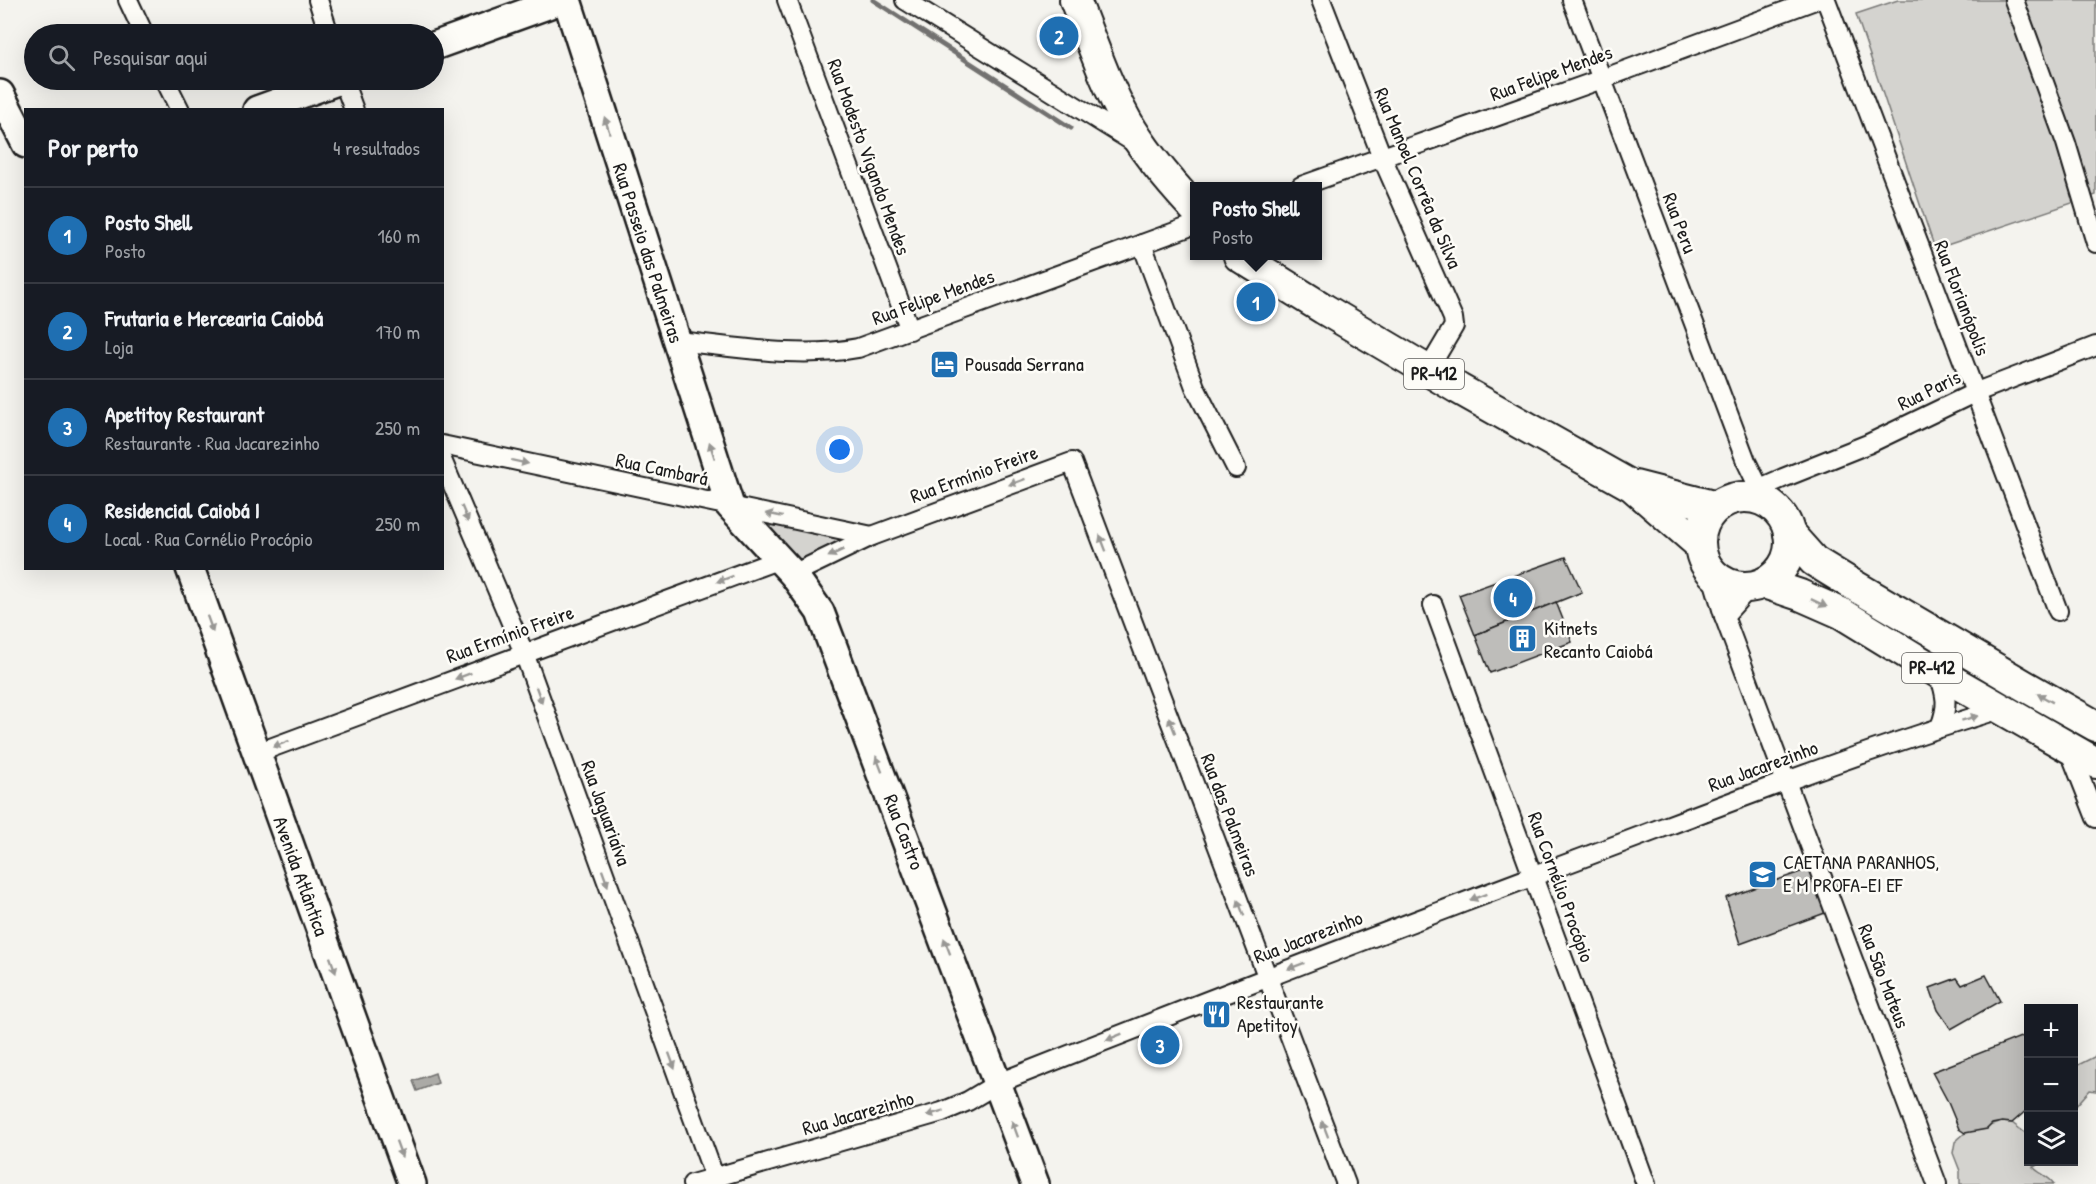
<!DOCTYPE html>
<html lang="pt">
<meta charset="utf-8">
<style>
body{margin:0;font-family:"Patrick Hand",sans-serif;background:#242831;color:#f1f3f6}
.controls{position:absolute;right:18px;bottom:18px;display:grid;overflow:hidden;border-radius:0px;box-shadow:0 6px 24px #0002}
.controls button{width:54px;height:54px;display:grid;place-items:center;padding:0;border:0;border-bottom:2px solid #363941;background:#171b24;color:#f1f3f6;font:30px sans-serif}
.you{position:absolute;left:840px;top:450px;width:21px;height:21px;margin:-15px;border:4px solid #fff;border-radius:50%;background:#1a73e8;box-shadow:0 0 0 9px #1a73e833}
.badge{display:grid;place-items:center;width:39px;height:39px;border-radius:50%;background:#1f6fb2;color:#fff;font-size:20px;font-weight:700}
.pin{position:absolute;translate:-50% -50%;border:3px solid #fff;box-shadow:0 2px 6px #0006}
.popup{position:absolute;left:1190px;top:182px;width:132px;height:78px;box-sizing:border-box;display:grid;place-content:center;border-radius:0px;background:#171b24;filter:drop-shadow(0 2px 4px #0005);font-size:20px;white-space:nowrap;color:#9ea1a6}
.popup b{font-size:22px;color:#f1f3f6}
.popup::after{content:'';position:absolute;left:50%;top:100%;margin-left:-12px;border:12px solid transparent;border-top-color:#171b24}
.list{margin:0;padding:0;list-style:none}
h2{display:flex;justify-content:space-between;align-items:center;height:78px;margin:0;padding:0 24px;font-size:26px}
h2 small{font-size:20px;font-weight:400;color:#9ea1a6}
.list li{display:grid;grid-template-columns:39px 1fr auto;gap:18px;align-items:center;box-sizing:border-box;height:96px;padding:0 24px;border-top:2px solid #363941}
.list b{display:block;font-size:22px;white-space:nowrap}
.list p{margin:0;font-size:20px;white-space:nowrap;color:#9ea1a6}
.list em{font-size:20px;font-style:normal;color:#9ea1a6}
.icon{flex:none;width:33px;height:33px;fill:none;stroke:currentColor;stroke-width:2;stroke-linecap:round;stroke-linejoin:round}
.map{position:relative;flex:none;width:2096px;height:1184px;overflow:hidden}
.search{position:absolute;background:#171b24;box-shadow:0 6px 24px #0002;left:24px;top:24px;width:420px;height:66px;display:flex;align-items:center;gap:15px;box-sizing:border-box;padding:0 21px;border-radius:33px;color:#9ea1a6;font-size:22px}
.panel{position:absolute;background:#171b24;box-shadow:0 6px 24px #0002;left:24px;top:108px;width:420px;height:462px;border-radius:0px}
.map>svg:first-child{display:block}
</style>
<div class="map">
<svg width="2096" height="1184" viewBox="0 0 2096 1184">
<rect width="100%" height="100%" fill="#f4f3ee"/>
<filter id="ink" filterUnits="userSpaceOnUse"><feTurbulence type="fractalNoise" baseFrequency=".0167" numOctaves="2"/><feDisplacementMap in="SourceGraphic" scale="12" xChannelSelector="R" yChannelSelector="G"/><feConvolveMatrix kernelMatrix="1 2 1 2 8 2 1 2 1" color-interpolation-filters="sRGB"/></filter>
<g filter="url(#ink)">
<g fill="#d4d3cf" stroke="#787876" stroke-width="1.5">
<path d="M1898,0H2096V195L1935,249L1856,14Z"/>
<path d="M754,519L844,540L795,563Z"/>
<path d="M2096,1056V1091L2090,1090L2074,1108V1078L2076,1066Z"/>
<path d="M2002,1122L2012,1123L2028,1135V1162H2044L2033,1167C2040,1174 2048,1176 2054,1184H1960V1171L1953,1153L1955,1142L1965,1133Z"/>
</g>
<path fill="#abaaa6" stroke="#72716f" stroke-width="1.5" d="M435,1073L438,1083L417,1091L413,1081Z"/>
<g fill="none" stroke-linecap="round" stroke-linejoin="round">
<path stroke="#72716f" stroke-width="5" d="M873,0L1071,128"/>
</g>
<g fill="#bebdba" stroke="#1c1c1c" stroke-width="1.5">
<path d="M1566,557L1582,592L1475,635L1459,595Z"/>
<path d="M1556,602L1572,642L1490,673L1475,635Z"/>
<path d="M1809,869L1825,913L1740,944L1726,898Z"/>
<path d="M1986,975L2000,1001L1951,1029L1938,1010L1930,988L1957,978L1962,985Z"/>
<path d="M2028,1034V1109L2012,1123L2002,1122L1992,1124L1987,1129L1965,1133L1959,1129L1947,1100L1932,1072Z"/>
</g>
<g fill="none" stroke-linecap="round" stroke-linejoin="round">
<defs>
<g id="street">
<path d="M128,0L144,34"/>
<path d="M318,0L329,34"/>
<path d="M787,0L910,330"/>
<path d="M905,0L1135,143"/>
<path d="M1321,0L1382,157L1453,318L1454,326L1428,370"/>
<path d="M1572,0L1746,461L1766,502"/>
<path d="M1826,0L2058,611"/>
<path d="M2014,0L2066,143L2096,243"/>
<path d="M165,80L180,110"/>
<path d="M343,80L354,110"/>
<path d="M1301,186L1602,79L1815,0"/>
<path d="M1142,244L1195,387L1236,468"/>
<path d="M677,341C736,347 799,359 858,348L1194,225"/>
<path d="M442,445L872,536"/>
<path d="M442,460L524,653L717,1184"/>
<path d="M1739,497L1783,478L1868,444L1974,393L2096,346"/>
<path d="M1711,572L1724,616L1937,1184"/>
<path d="M793,574L872,536L1072,462L1346,1184"/>
<path d="M1433,605L1646,1184"/>
<path d="M1724,616L1750,587"/>
<path d="M1939,673C1946,696 1949,705 1940,727"/>
<path d="M2068,747L2096,818"/>
<path d="M257,753L780,559"/>
<path d="M692,1184L942,1112L968,1101L998,1083C1195,1005 1392,929 1590,855C1726,804 1862,750 2001,709"/>
</g>
<g id="secondary">
<path d="M567,0L730,506L793,574L820,612L1035,1184"/>
<path d="M434,46L561,0"/>
<path d="M0,94L26,144"/>
<path d="M257,110L340,80"/>
<path d="M190,568L412,1184"/>
</g>
<g id="primary">
<path d="M1075,0C1091,40 1105,82 1126,120C1144,152 1169,181 1194,208"/>
<path d="M1239,256L1324,309L1459,389L1632,486L1700,545"/>
<path d="M1635,486L1717,507"/>
<circle cx="1745" cy="542" r="45"/>
<path d="M1789,533L1814,561L1850,583L2025,686L2096,726"/>
<path d="M1764,583L1800,595L1841,613L1939,673L2096,763"/>
</g>
</defs>
<use href="#street" stroke="#1c1c1c" stroke-width="22"/>
<use href="#secondary" stroke="#1c1c1c" stroke-width="32"/>
<use href="#primary" stroke="#1c1c1c" stroke-width="34"/>
<use href="#street" stroke="#fdfcf7" stroke-width="18"/>
<use href="#secondary" stroke="#fdfcf7" stroke-width="27"/>
<use href="#primary" stroke="#fdfcf7" stroke-width="30"/>
</g>
<defs><path id="oneway-solid" d="M-6-.8H1V-3.2L6.5 0L1 3.2V.8H-6Z" transform="scale(1.5)"/></defs>
<g fill="#989794">
<use href="#oneway-solid" transform="translate(607 125) rotate(-108)"/>
<use href="#oneway-solid" transform="translate(712 450) rotate(-108)"/>
<use href="#oneway-solid" transform="translate(520 462) rotate(12)"/>
<use href="#oneway-solid" transform="translate(1017 482) rotate(160)"/>
<use href="#oneway-solid" transform="translate(465 514) rotate(67)"/>
<use href="#oneway-solid" transform="translate(774 515) rotate(-168)"/>
<use href="#oneway-solid" transform="translate(1103 543) rotate(-111)"/>
<use href="#oneway-solid" transform="translate(836 553) rotate(154)"/>
<use href="#oneway-solid" transform="translate(725 579) rotate(160)"/>
<use href="#oneway-solid" transform="translate(1819 603) rotate(25)"/>
<use href="#oneway-solid" transform="translate(210 624) rotate(70)"/>
<use href="#oneway-solid" transform="translate(463 676) rotate(159)"/>
<use href="#oneway-solid" transform="translate(539 695) rotate(70)"/>
<use href="#oneway-solid" transform="translate(2045 698) rotate(-151)"/>
<use href="#oneway-solid" transform="translate(1970 718) rotate(-17)"/>
<use href="#oneway-solid" transform="translate(1172 725) rotate(-111)"/>
<use href="#oneway-solid" transform="translate(281 744) rotate(159)"/>
<use href="#oneway-solid" transform="translate(879 764) rotate(-111)"/>
<use href="#oneway-solid" transform="translate(605 878) rotate(70)"/>
<use href="#oneway-solid" transform="translate(1478 897) rotate(159)"/>
<use href="#oneway-solid" transform="translate(1241 908) rotate(-111)"/>
<use href="#oneway-solid" transform="translate(947 946) rotate(-111)"/>
<use href="#oneway-solid" transform="translate(333 965) rotate(70)"/>
<use href="#oneway-solid" transform="translate(1296 966) rotate(159)"/>
<use href="#oneway-solid" transform="translate(1114 1037) rotate(158)"/>
<use href="#oneway-solid" transform="translate(672 1061) rotate(70)"/>
<use href="#oneway-solid" transform="translate(935 1113) rotate(163)"/>
<use href="#oneway-solid" transform="translate(1015 1129) rotate(-110)"/>
<use href="#oneway-solid" transform="translate(1325 1129) rotate(-111)"/>
<use href="#oneway-solid" transform="translate(399 1149) rotate(70)"/>
</g>
</g>
<defs>
<symbol id="hotel-square" viewBox="-11 -11 22 22"><rect x="-9" y="-9" width="18" height="18" rx="4" fill="#1f6fb2" stroke="#fdfcf7"/><path d="M-6-4.5h1.5V1H6V5H4.5V3h-9V5H-6ZM-4 0a1.8 1.8 0 1 1 3.6 0ZM.5 0V-2.5h3Q6-2.5 6 0Z" fill="#fff"/></symbol>
<symbol id="building-square" viewBox="-11 -11 22 22"><rect x="-9" y="-9" width="18" height="18" rx="4" fill="#1f6fb2" stroke="#fdfcf7"/><path d="M-4-6H4V6H1V3H-1V6H-4ZM-2.5-4.3h1.7v1.8h-1.7ZM.8-4.3h1.7v1.8H.8ZM-2.5-1h1.7V.8h-1.7ZM.8-1h1.7V.8H.8Z" fill="#fff"/></symbol>
<symbol id="school-square" viewBox="-11 -11 22 22"><rect x="-9" y="-9" width="18" height="18" rx="4" fill="#1f6fb2" stroke="#fdfcf7"/><path d="M0-5L7-2L0 1L-7-2ZM-4 1L0 2.5L4 1V4Q0 6-4 4Z" fill="#fff"/></symbol>
<symbol id="restaurant-square" viewBox="-11 -11 22 22"><rect x="-9" y="-9" width="18" height="18" rx="4" fill="#1f6fb2" stroke="#fdfcf7"/><path d="M-5-6h1v4h1v-4h1v4h1v-4h1v5L-1.5 .5V6h-2V.5L-5-1ZM5-6V6H3V1.5H1.5Q1.5-4 5-6Z" fill="#fff"/></symbol>
</defs>
<g fill-rule="evenodd">
<use href="#hotel-square" x="928" y="348" width="33" height="33"/>
<use href="#building-square" x="1506" y="622" width="33" height="33"/>
<use href="#school-square" x="1746" y="858" width="33" height="33"/>
<use href="#restaurant-square" x="1200" y="998" width="33" height="33"/>
</g>
<g text-anchor="middle" stroke-width="5" stroke-linejoin="round" paint-order="stroke">
<g fill="#fdfcf7" stroke="#605f5e" stroke-width="1.5">
<rect x="1404" y="359" width="60" height="30" rx="4.5"/>
<rect x="1902" y="653" width="60" height="30" rx="4.5"/>
</g>
<g font-size="18" font-weight="bold" fill="#1c1c1c">
<text x="1434" y="380">PR-412</text>
<text x="1932" y="674">PR-412</text>
</g>
<g font-size="20" fill="#1c1c1c" stroke="#fdfcf7">
<text transform="translate(1551 73) rotate(-20)" y="7">Rua Felipe Mendes</text>
<text transform="translate(869 157) rotate(70)" y="7">Rua Modesto Vigando Mendes</text>
<text transform="translate(1418 178) rotate(67)" y="7">Rua Manoel Corrêa da Silva</text>
<text transform="translate(1680 223) rotate(69)" y="7">Rua Peru</text>
<text transform="translate(648 253) rotate(72)" y="7">Rua Passeio das Palmeiras</text>
<text transform="translate(933 297) rotate(-20)" y="7">Rua Felipe Mendes</text>
<text transform="translate(1962 298) rotate(69)" y="7">Rua Florianópolis</text>
<text transform="translate(1929 390) rotate(-26)" y="7">Rua Paris</text>
<text transform="translate(662 469) rotate(12)" y="7">Rua Cambará</text>
<text transform="translate(974 474) rotate(-20)" y="7">Rua Ermínio Freire</text>
<text transform="translate(510 634) rotate(-20)" y="7">Rua Ermínio Freire</text>
<text transform="translate(1763 766) rotate(-20)" y="7">Rua Jacarezinho</text>
<text transform="translate(606 813) rotate(70)" y="7">Rua Jaguariaíva</text>
<text transform="translate(1230 815) rotate(69)" y="7">Rua das Palmeiras</text>
<text transform="translate(904 832) rotate(69)" y="7">Rua Castro</text>
<text transform="translate(301 876) rotate(70)" y="7">Avenida Atlântica</text>
<text transform="translate(1561 887) rotate(70)" y="7">Rua Cornélio Procópio</text>
<text transform="translate(1308 937) rotate(-21)" y="7">Rua Jacarezinho</text>
<text transform="translate(1884 976) rotate(69)" y="7">Rua São Mateus</text>
<text transform="translate(858 1113) rotate(-16)" y="7">Rua Jacarezinho</text>
</g>
<g font-size="20" fill="#1c1c1c" stroke="#fdfcf7" text-anchor="start">
<text x="965" y="371">Pousada Serrana</text>
<text x="1544" y="635">Kitnets<tspan x="1544" dy="23">Recanto Caiobá</tspan></text>
<text x="1783" y="869">CAETANA PARANHOS,<tspan x="1783" dy="23">E M PROFA-EI EF</tspan></text>
<text x="1237" y="1009">Restaurante<tspan x="1237" dy="23">Apetitoy</tspan></text>
</g>
</g>
</svg>
<div class="controls">
<button>+</button>
<button>−</button>
<button><svg class="icon" aria-label="layers" viewBox="0 0 24 24"><path d="M12 4l9 5-9 5-9-5zM3 14l9 5 9-5"/></svg></button>
</div>
<div class="you"></div>
<div class="pin badge" style="left:1256px;top:302px">1</div>
<div class="popup"><b>Posto Shell</b>Posto</div>
<div class="pin badge" style="left:1059px;top:36px">2</div>
<div class="pin badge" style="left:1160px;top:1045px">3</div>
<div class="pin badge" style="left:1513px;top:598px">4</div>
<div class="search"><svg class="icon" aria-label="search" viewBox="0 0 24 24"><circle cx="10" cy="10" r="6"/><path d="M15 15l6 6"/></svg>Pesquisar aqui</div>
<section class="panel">
<h2>Por perto<small>4 resultados</small></h2>
<ul class="list">
<li><span class="badge">1</span><div><b>Posto Shell</b><p>Posto</p></div><em>160 m</em></li>
<li><span class="badge">2</span><div><b>Frutaria e Mercearia Caiobá</b><p>Loja</p></div><em>170 m</em></li>
<li><span class="badge">3</span><div><b>Apetitoy Restaurant</b><p>Restaurante · Rua Jacarezinho</p></div><em>250 m</em></li>
<li><span class="badge">4</span><div><b>Residencial Caiobá I</b><p>Local · Rua Cornélio Procópio</p></div><em>250 m</em></li>
</ul>
</section>
</div>
